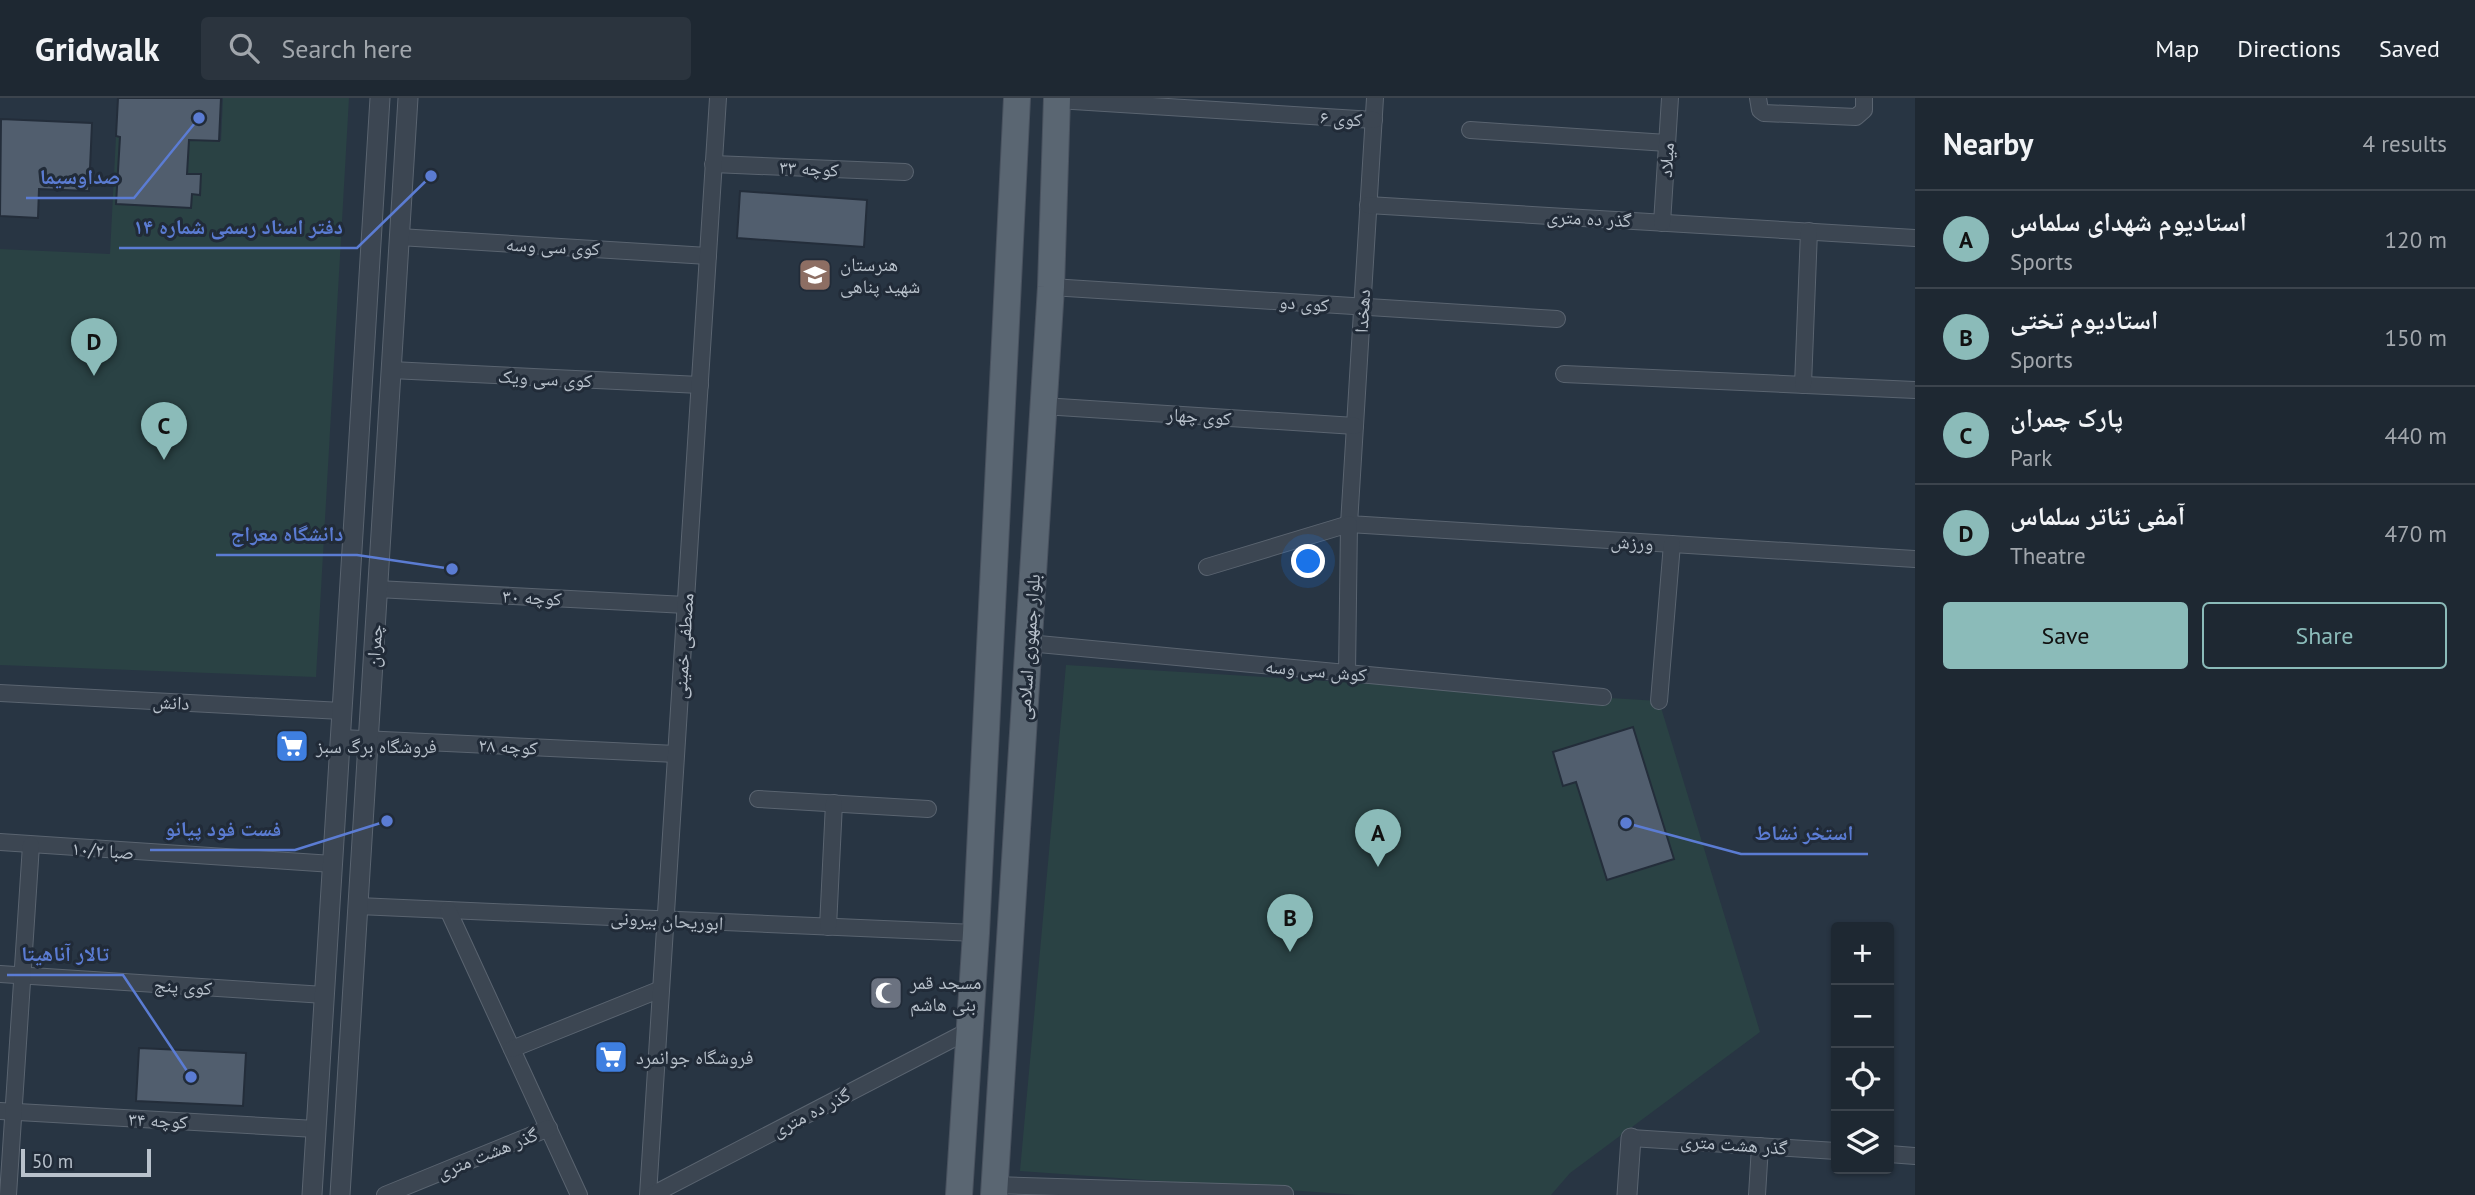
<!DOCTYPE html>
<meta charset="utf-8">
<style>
body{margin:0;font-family:"PT Sans","Noto Naskh Arabic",sans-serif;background:#2b343e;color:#f1f3f6}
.controls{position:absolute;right:21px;bottom:21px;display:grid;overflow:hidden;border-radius:7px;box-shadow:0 2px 5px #0004}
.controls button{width:63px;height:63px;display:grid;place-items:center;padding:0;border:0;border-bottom:2px solid #3c444d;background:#1e2832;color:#f1f3f6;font:35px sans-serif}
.scale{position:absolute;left:21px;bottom:18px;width:130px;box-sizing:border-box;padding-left:7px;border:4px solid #b9c2cc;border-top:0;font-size:19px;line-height:24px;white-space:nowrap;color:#b9c2cc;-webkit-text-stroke:5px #212b38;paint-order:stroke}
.you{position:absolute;left:1309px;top:464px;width:24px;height:24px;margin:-18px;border:5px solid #fff;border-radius:50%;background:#1a73e8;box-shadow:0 0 0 10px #1a73e833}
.badge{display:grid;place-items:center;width:46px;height:46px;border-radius:50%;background:#8bbbb9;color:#111;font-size:23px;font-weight:700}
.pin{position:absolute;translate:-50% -58px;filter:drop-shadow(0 2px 4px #0008)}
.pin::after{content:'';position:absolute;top:37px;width:24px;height:21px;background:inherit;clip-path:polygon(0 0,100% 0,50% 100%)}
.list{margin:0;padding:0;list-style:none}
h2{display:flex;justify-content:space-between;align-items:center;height:91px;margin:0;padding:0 28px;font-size:30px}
h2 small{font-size:23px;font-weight:400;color:#a1a6ac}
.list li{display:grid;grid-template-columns:46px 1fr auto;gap:21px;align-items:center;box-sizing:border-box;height:98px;padding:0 28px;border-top:2px solid #3c444d}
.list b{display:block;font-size:26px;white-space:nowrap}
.list p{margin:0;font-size:23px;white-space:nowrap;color:#a1a6ac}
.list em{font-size:23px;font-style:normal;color:#a1a6ac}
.actions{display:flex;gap:14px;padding:21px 28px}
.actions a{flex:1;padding:16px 0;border:2px solid #8bbbb9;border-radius:7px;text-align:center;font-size:24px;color:#8bbbb9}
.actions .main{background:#8bbbb9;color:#111}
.icon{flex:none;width:38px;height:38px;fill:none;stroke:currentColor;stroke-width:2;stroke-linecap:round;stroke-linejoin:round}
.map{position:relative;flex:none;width:1915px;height:1097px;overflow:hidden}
header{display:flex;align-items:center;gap:42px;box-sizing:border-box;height:98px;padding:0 35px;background:#1e2832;border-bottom:2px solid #3c444d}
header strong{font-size:33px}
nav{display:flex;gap:38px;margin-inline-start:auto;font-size:24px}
.search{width:490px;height:63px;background:#2b343e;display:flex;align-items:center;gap:18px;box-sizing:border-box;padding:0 24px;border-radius:7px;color:#a1a6ac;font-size:26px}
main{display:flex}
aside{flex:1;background:#1e2832}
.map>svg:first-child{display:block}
</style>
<header>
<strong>Gridwalk</strong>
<div class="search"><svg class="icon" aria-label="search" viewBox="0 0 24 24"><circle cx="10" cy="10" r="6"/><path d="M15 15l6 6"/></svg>Search here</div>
<nav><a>Map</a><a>Directions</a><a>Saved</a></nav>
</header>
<main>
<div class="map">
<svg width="1915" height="1097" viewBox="0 0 1915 1097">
<rect width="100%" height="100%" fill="#283543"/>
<g fill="#2a4244">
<path d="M223,0H349L316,579L0,567V151L110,156L116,38L221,43Z"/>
<path d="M1066,567L1659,603L1760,934L1570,1075L1551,1097H1358L1020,1073Z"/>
</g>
<g fill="#515e6e" stroke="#232d3a" stroke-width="2">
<path d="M118,0H221L219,43L189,42L187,76H201L200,97L192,96L191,110L116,106L120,39L116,38Z"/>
<path d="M1,21L92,25L89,93L39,91L38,120L0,118Z"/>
<path d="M740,93L867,102L864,149L737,140Z"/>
<path d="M1633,629L1674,761L1607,782L1576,684L1563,688L1553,654Z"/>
<path d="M139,950L246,955L243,1008L136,1003Z"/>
</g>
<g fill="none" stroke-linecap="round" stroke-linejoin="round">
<defs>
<g id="minor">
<path d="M1375,0L1349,426L1915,461"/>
<path d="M1758,0L1760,12L1764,15L1856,19L1864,12V0"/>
<path d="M1057,2L1374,22"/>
<path d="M1470,32L1667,45"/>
<path d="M713,66L905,74"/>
<path d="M1368,107L1915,140"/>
<path d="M1662,125L1670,0"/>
<path d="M399,139L708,158"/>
<path d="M1051,189L1557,221"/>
<path d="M391,272L700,287"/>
<path d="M1564,276L1915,292"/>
<path d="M1803,287L1809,133"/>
<path d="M1043,308L1355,328"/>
<path d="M1207,469L1349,426L1347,575"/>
<path d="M377,491L686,507"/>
<path d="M1028,545L1603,599"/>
<path d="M0,595L342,613"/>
<path d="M1659,603L1672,446"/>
<path d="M341,640L676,656"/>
<path d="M758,701L928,711"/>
<path d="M0,744L333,766"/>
<path d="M358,808L976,835"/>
<path d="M448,812L579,1097"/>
<path d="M828,829L834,705"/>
<path d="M0,876L325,897"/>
<path d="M512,951L661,891"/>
<path d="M0,1013L316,1031"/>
<path d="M1631,1040L1836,1053"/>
<path d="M1889,1056L1915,1058"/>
<path d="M994,1087L1285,1096"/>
<path d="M8,1097L31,747"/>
<path d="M385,1097L549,1030"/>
<path d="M648,1097L718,0"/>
<path d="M652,1097L970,932"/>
<path d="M1757,1097L1760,1048"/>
</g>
<g id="tertiary">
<path d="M312,1097L380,0"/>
<path d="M340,1097L408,0"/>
<path d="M1627,1097L1631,1040"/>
</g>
<g id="primary">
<path d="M959,1097L976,835L1017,0"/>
<path d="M994,1097L1051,189L1057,0"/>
</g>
</defs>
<use href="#minor" stroke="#5a6470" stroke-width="18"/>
<use href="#tertiary" stroke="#5a6470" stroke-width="21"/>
<use href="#primary" stroke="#49525f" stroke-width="28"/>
<use href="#minor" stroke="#3c4652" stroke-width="16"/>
<use href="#tertiary" stroke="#3c4652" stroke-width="19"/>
<use href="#primary" stroke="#5a6672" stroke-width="26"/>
</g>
<defs>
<symbol id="school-square" viewBox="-11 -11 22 22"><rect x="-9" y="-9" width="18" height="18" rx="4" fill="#8d6e63" stroke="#212b38"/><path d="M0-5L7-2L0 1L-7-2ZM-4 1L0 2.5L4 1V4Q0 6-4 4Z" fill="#fff"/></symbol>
<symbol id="supermarket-square" viewBox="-11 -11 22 22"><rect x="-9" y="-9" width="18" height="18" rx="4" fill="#3f7fe0" stroke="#212b38"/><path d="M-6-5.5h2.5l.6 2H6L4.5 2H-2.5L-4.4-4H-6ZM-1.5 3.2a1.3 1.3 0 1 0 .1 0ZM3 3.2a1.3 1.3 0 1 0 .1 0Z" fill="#fff"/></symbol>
<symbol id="mosque-square" viewBox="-11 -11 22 22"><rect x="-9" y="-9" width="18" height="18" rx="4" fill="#6b7280" stroke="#212b38"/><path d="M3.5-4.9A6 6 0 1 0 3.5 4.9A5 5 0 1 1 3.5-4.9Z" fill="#fff"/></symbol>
</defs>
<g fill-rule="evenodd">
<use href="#school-square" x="796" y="158" width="38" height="38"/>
<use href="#supermarket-square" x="273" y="629" width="38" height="38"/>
<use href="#mosque-square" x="867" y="876" width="38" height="38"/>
<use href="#supermarket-square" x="592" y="940" width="38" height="38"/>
</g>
<g text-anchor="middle" stroke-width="6" stroke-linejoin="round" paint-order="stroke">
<g font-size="19" fill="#b9c2cc" stroke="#212b38">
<text transform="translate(1341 20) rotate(4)" y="7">کوی ۶</text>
<text transform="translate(1666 62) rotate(-86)" y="7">میلاد</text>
<text transform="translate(809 70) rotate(3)" y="7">کوچه ۳۳</text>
<text transform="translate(1589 120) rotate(3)" y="7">گذر ده متری</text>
<text transform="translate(553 148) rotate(3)" y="7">کوی سی وسه</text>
<text transform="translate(1304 205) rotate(4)" y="7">کوی دو</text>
<text transform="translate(1362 213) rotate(-87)" y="7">دهخدا</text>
<text transform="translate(545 280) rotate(3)" y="7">کوی سی ویک</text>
<text transform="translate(1199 318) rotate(4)" y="7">کوی چهار</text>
<text transform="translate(1632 444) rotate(3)" y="7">ورزش</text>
<text transform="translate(532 499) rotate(3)" y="7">کوچه ۳۰</text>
<text transform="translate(374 548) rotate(-86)" y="7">چمران</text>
<text transform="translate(683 548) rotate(-86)" y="7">مصطفی خمینی</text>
<text transform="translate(1028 549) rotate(-86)" y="7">بلوار جمهوری اسلامی</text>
<text transform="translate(1316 572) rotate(5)" y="7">کوش سی وسه</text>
<text transform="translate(171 604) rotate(3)" y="7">دانش</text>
<text transform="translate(508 648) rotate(3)" y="7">کوچه ۲۸</text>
<text transform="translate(103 752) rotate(4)" y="7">صبا ۱۰/۲</text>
<text transform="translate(667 822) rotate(3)" y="7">ابوریحان بیرونی</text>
<text transform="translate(183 888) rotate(4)" y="7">کوی پنج</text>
<text transform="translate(811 1014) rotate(-27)" y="7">گذر ده متری</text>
<text transform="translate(158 1022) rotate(3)" y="7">کوچه ۳۴</text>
<text transform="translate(1734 1046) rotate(4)" y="7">گذر هشت متری</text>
<text transform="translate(487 1055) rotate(-22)" y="7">گذر هشت متری</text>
</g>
<g font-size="19" fill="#b9c2cc" stroke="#212b38" text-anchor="start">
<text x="840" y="173">هنرستان<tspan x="840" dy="22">شهید پناهی</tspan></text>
<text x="316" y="655">فروشگاه برگ سبز</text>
<text x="910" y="891">مسجد قمر<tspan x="910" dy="22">بنی هاشم</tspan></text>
<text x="636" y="966">فروشگاه جوانمرد</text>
</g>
</g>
<path fill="none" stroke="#5b7cd3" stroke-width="2.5" d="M199 20L134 100H26M431 78L357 150H119M452 471L357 457H216M387 723L295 752H150M1626 725L1741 756H1868M191 979L123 877H7"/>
<g fill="#5b7cd3" stroke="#212b38" stroke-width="2.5">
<circle cx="199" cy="20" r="7"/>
<circle cx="431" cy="78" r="7"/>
<circle cx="452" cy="471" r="7"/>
<circle cx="387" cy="723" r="7"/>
<circle cx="1626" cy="725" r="7"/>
<circle cx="191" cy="979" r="7"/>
</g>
<g font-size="21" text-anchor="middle" font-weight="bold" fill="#5b7cd3" stroke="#212b38" stroke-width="6" stroke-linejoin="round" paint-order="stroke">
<text x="80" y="86">صداوسیما</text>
<text x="238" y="136">دفتر اسناد رسمی شماره ۱۴</text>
<text x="287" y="443">دانشگاه معراج</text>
<text x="223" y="738">فست فود پیانو</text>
<text x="1804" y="742">استخر نشاط</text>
<text x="65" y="863">تالار آناهیتا</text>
</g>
</svg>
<div class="controls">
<button>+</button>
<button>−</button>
<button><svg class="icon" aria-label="locate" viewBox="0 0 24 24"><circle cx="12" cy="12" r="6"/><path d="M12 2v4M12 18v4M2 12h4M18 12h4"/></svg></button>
<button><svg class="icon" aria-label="layers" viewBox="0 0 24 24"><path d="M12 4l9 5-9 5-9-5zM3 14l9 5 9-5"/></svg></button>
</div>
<div class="scale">50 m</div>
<div class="you"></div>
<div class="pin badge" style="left:1378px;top:769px">A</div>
<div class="pin badge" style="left:1290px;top:854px">B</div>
<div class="pin badge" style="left:164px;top:362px">C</div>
<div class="pin badge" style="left:94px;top:278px">D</div>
</div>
<aside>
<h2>Nearby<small>4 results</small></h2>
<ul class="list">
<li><span class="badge">A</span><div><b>استادیوم شهدای سلماس</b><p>Sports</p></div><em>120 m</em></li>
<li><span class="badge">B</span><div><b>استادیوم تختی</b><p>Sports</p></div><em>150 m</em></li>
<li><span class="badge">C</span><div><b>پارک چمران</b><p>Park</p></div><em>440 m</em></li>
<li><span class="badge">D</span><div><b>آمفی تئاتر سلماس</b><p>Theatre</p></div><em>470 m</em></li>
</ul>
<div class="actions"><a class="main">Save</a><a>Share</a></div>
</aside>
</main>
